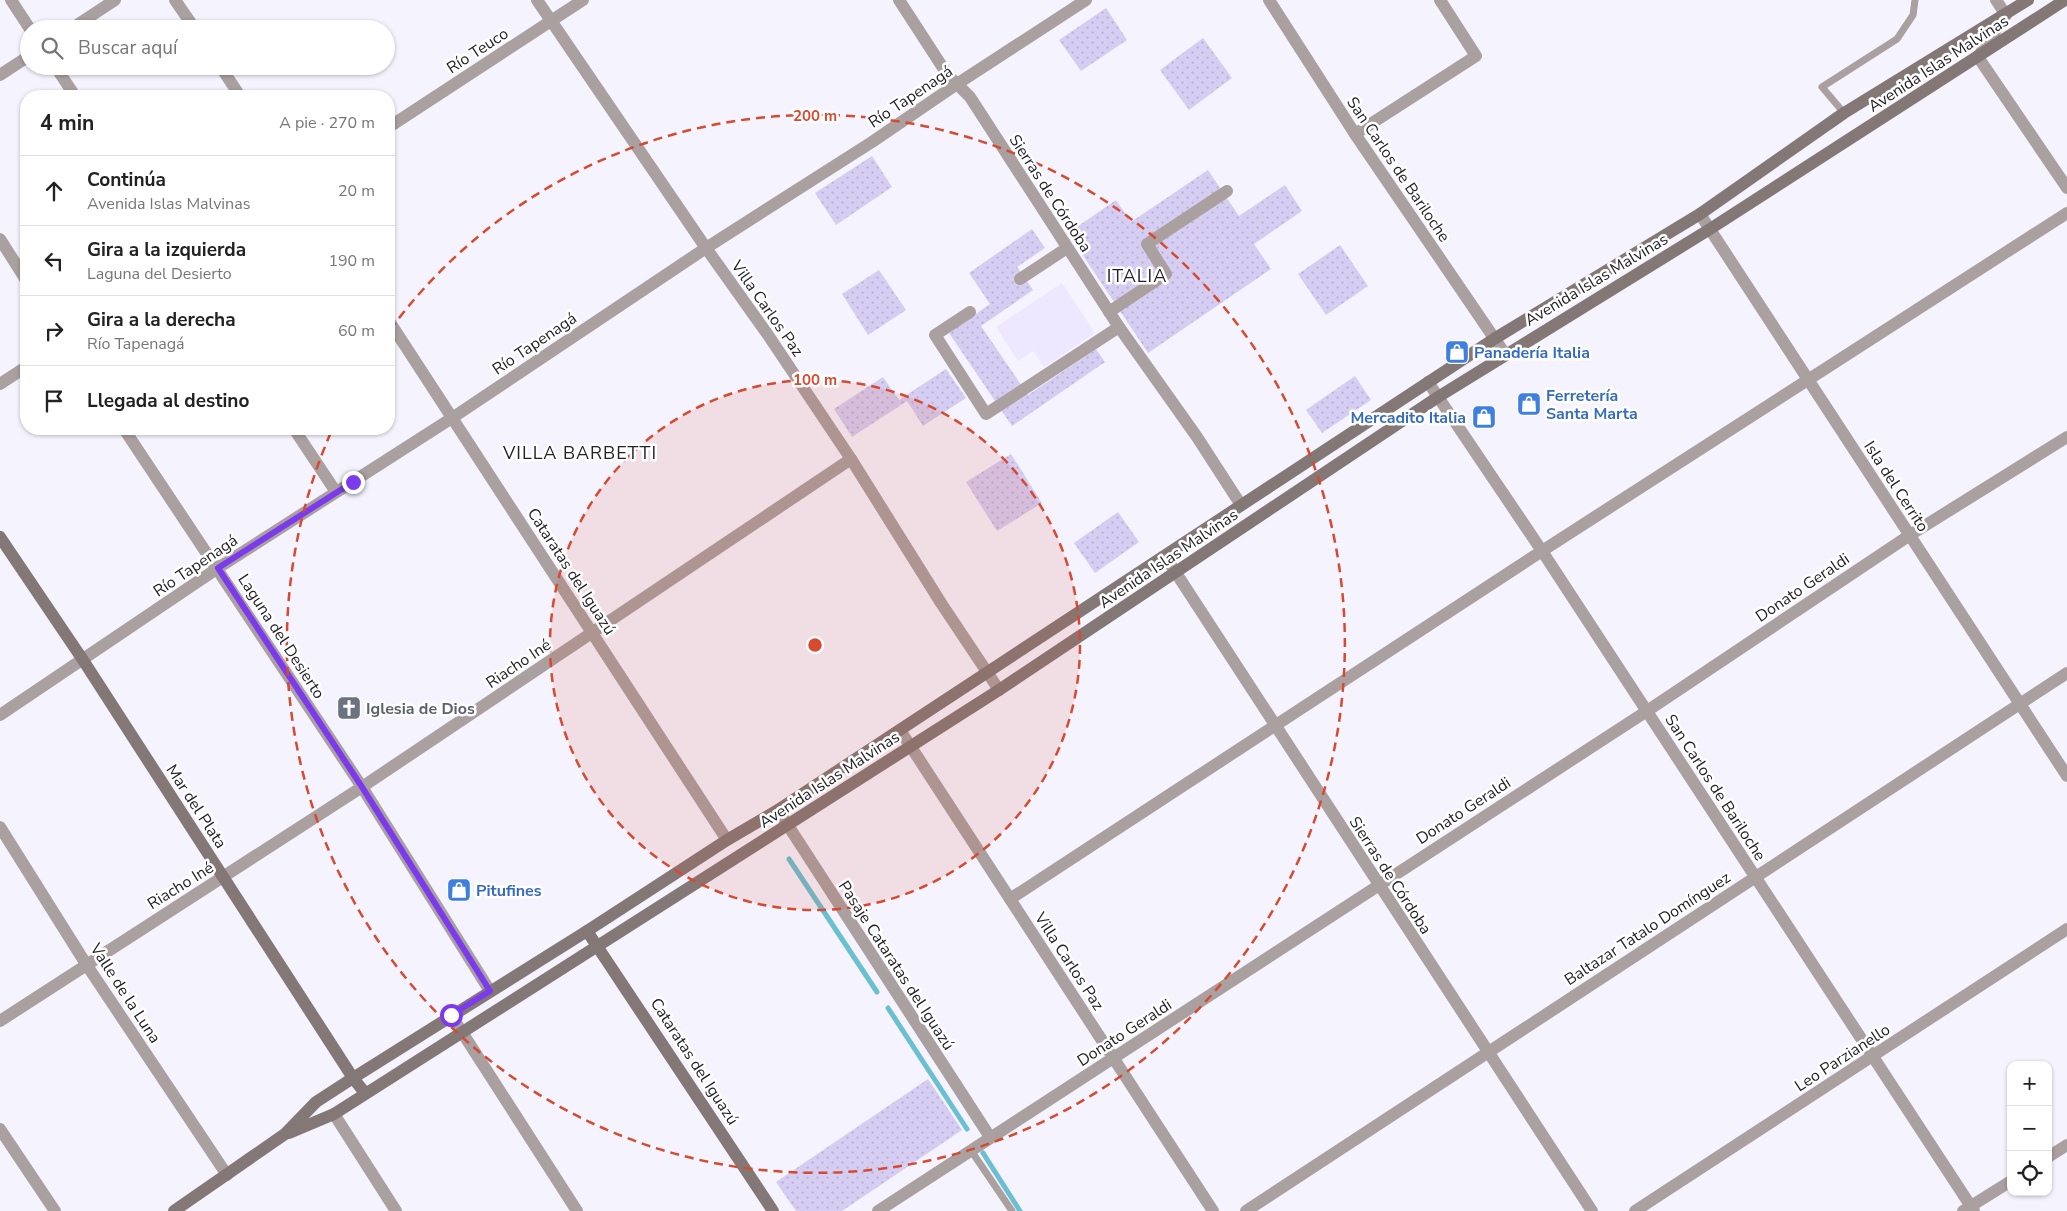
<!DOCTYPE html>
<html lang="es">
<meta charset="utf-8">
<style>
body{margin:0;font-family:"Nunito Sans",sans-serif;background:#f2f2f2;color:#222}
.controls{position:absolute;right:15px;bottom:15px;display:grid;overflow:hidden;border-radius:10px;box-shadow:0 1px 4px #0004}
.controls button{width:45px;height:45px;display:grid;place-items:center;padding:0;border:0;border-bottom:1px solid #e0e0e0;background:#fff;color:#222;font:25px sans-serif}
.stop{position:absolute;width:15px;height:15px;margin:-11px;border:4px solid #7c3aed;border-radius:50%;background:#fff}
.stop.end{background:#7c3aed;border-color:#fff;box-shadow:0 1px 5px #0008}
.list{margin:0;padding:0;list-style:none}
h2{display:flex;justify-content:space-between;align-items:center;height:65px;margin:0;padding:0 20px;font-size:21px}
h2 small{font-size:16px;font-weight:400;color:#767676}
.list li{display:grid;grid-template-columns:32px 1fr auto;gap:15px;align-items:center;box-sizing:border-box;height:70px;padding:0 20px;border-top:1px solid #e0e0e0}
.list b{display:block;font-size:19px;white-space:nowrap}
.list p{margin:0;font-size:16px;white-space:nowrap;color:#767676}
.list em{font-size:16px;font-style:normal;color:#767676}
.icon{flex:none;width:28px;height:28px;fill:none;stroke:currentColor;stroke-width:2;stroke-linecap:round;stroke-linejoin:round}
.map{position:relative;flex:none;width:2067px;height:1211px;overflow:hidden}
.search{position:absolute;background:#fff;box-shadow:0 1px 4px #0004;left:20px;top:20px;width:375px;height:55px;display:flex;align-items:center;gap:12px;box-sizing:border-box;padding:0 18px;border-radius:28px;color:#767676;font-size:19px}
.panel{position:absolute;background:#fff;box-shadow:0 1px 4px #0004;left:20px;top:90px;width:375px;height:345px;border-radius:20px}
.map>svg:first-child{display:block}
</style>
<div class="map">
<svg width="2067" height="1211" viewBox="0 0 2067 1211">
<defs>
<pattern id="park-dots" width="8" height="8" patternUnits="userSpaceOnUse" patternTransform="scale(1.25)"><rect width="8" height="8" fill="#d6cdf3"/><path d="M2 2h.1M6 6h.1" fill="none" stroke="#b8b0d0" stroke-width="1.8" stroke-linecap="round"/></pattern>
</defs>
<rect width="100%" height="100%" fill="#f5f3fd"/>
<path fill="#ede8ff" d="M1062,283L1095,333L1044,367L1033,351L1018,361L996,327Z"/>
<g fill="url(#park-dots)">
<path d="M1106,8L1127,40L1081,71L1059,40Z"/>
<path d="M1203,38L1232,78L1189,110L1160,70Z"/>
<path d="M872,156L892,187L836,225L815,193Z"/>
<path d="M1208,170L1239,216L1285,185L1302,211L1254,244L1271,269L1148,353L1068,233L1116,200L1131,222Z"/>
<path d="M1032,229L1045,248L1017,267L1033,290L981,326L1028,395L1096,349L1105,362L1012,426L949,333L990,304L969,273Z"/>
<path d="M1340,245L1368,286L1326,315L1298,274Z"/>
<path d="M879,270L906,310L868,335L842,294Z"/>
<path d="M946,369L966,398L923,426L907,401L852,437L834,409L883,377L899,400Z"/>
<path d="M1355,376L1371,400L1322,433L1306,410Z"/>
<path d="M1011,454L1042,503L997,531L966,482Z"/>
<path d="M1118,512L1139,542L1095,573L1074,543Z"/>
<path d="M928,1079L962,1130L842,1211H796L776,1182Z"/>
</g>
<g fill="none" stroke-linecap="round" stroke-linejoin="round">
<g stroke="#6ac0d0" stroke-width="5">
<path d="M789,859L877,992"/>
<path d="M888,1008L967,1129"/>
<path d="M983,1153L1020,1211"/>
</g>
<g stroke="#a9a09f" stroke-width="7">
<path d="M1844,113L1822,87L1897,39L1913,15L1915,0"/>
<path d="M970,1149L1012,1211"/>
</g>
<g stroke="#a9a09f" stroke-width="12">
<path d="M11,0L30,29"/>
<path d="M175,0L195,29"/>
<path d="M537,0L706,248L768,335L851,459L941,603L999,690"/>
<path d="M899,0L947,74L970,97L1119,327L1197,437L1241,505"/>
<path d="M1269,0L1355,134L1505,354"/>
<path d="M1996,0L2006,15L1978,57L2067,188"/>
<path d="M71,29L115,0"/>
<path d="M55,66L75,96"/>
<path d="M220,66L240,96"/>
<path d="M0,75L29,56"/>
<path d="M389,127L583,0"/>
<path d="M1355,134L1476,56L1440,0"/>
<path d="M1700,214L2067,776"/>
<path d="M0,239L26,280"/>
<path d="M1020,279L1067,248"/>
<path d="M970,312L935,335L986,414L1119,327"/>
<path d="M1109,312L1166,274L1147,244L1227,191"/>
<path d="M389,321L727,840"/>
<path d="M1428,382L1542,551L1974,1211"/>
<path d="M0,384L26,367"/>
<path d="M124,429L362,787L490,991"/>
<path d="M294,429L336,492"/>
<path d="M1165,556L1592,1211"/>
<path d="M0,715L218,568L452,418L706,248L872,142L957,84L1086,0"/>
<path d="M900,730L1213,1211"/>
<path d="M778,810L990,1137"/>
<path d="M0,827L86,964L227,1175"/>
<path d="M1010,899L1542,551L2067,213"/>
<path d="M451,1015L577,1211"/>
<path d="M0,1021L362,787L851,459"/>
<path d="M334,1114L396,1211"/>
<path d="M0,1129L55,1211"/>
<path d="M2048,1157L2067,1145"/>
<path d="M878,1211L1647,711L1910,535L2067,437"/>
<path d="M1246,1211L2067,673"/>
<path d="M1635,1211L2067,929"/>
<path d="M1963,1211L2011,1181"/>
</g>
<g stroke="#847876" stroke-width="12">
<path d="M0,537L83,660L353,1078L365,1093"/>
<path d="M587,931L773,1211"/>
<path d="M289,1133L334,1114L999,690L1438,397L1710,229L2065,0"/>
<path d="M174,1211L285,1134L316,1102L353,1078L587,931L727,840L778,810L1494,339L1700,214L1844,113L2028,0"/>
</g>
</g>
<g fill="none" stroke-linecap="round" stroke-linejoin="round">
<path stroke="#7c3aed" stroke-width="6" d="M353,482L218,568L362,787L490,991L451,1015"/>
</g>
<circle cx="815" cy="645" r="265" fill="#d64a2f" fill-opacity=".12"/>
<g fill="none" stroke="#d64a2f" stroke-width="2.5" stroke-dasharray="9 6">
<circle cx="815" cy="645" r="265"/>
<path d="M390 330A529 529 0 1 1 332 430"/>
</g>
<defs>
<symbol id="shop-square" viewBox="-11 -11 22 22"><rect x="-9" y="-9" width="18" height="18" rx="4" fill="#3f7fe0" stroke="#fff"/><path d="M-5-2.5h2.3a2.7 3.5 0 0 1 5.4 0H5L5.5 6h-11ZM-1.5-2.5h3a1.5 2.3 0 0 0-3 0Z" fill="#fff"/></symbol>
<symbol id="church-square" viewBox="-11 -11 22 22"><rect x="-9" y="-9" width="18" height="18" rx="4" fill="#6b7280" stroke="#fff"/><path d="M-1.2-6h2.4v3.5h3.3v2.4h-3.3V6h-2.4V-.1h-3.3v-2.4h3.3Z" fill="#fff"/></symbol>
</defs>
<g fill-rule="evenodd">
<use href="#shop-square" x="1443" y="338" width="28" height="28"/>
<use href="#shop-square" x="1515" y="390" width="28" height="28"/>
<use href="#shop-square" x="1470" y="403" width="28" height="28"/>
<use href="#church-square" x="335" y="694" width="28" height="28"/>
<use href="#shop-square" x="445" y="876" width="28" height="28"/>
</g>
<g text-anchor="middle" stroke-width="5" stroke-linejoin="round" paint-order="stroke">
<g font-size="16" fill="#242228" stroke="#fff">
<text transform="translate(477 50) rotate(-33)" y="6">Río Teuco</text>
<text transform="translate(1938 63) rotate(-33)" y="6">Avenida Islas Malvinas</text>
<text transform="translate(910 96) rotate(-34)" y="6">Río Tapenagá</text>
<text transform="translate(1399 169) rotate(56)" y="6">San Carlos de Bariloche</text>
<text transform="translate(1051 193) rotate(57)" y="6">Sierras de Córdoba</text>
<text transform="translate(1596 279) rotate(-31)" y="6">Avenida Islas Malvinas</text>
<text transform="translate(768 308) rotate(55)" y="6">Villa Carlos Paz</text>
<text transform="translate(534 343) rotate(-34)" y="6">Río Tapenagá</text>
<text transform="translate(1897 486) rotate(57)" y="6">Isla del Cerrito</text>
<text transform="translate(1168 558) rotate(-34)" y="6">Avenida Islas Malvinas</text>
<text transform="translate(195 565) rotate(-34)" y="6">Río Tapenagá</text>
<text transform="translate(572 571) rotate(57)" y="6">Cataratas del Iguazú</text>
<text transform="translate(1802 587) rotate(-34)" y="6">Donato Geraldi</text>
<text transform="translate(282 636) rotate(57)" y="6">Laguna del Desierto</text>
<text transform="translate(518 663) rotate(-34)" y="6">Riacho Iné</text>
<text transform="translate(829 779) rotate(-33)" y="6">Avenida Islas Malvinas</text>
<text transform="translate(1716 787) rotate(57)" y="6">San Carlos de Bariloche</text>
<text transform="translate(197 806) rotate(57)" y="6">Mar del Plata</text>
<text transform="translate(1463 810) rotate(-33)" y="6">Donato Geraldi</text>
<text transform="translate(1391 875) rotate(57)" y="6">Sierras de Córdoba</text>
<text transform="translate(180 885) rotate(-32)" y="6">Riacho Iné</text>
<text transform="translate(1647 928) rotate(-33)" y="6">Baltazar Tatalo Domínguez</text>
<text transform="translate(1070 961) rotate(57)" y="6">Villa Carlos Paz</text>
<text transform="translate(897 965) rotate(57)" y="6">Pasaje Cataratas del Iguazú</text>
<text transform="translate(126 993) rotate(57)" y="6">Valle de la Luna</text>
<text transform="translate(1124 1032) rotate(-33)" y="6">Donato Geraldi</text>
<text transform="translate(1842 1057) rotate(-33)" y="6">Leo Parzianello</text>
<text transform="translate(695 1061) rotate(57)" y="6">Cataratas del Iguazú</text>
</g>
<g font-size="16" font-weight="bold" fill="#366cbe" stroke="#fff" text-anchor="start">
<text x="1474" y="358">Panadería Italia</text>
<text x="1546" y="401">Ferretería<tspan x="1546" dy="18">Santa Marta</tspan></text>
<text x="1466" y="423" text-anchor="end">Mercadito Italia</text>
<text x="476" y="896">Pitufines</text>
</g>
<g font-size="16" font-weight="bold" fill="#5b616d" stroke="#fff" text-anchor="start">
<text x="366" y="714">Iglesia de Dios</text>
</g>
<g font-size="18" letter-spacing="1" fill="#242228" stroke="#fff">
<text x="1137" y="282">ITALIA</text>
<text x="580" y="459">VILLA BARBETTI</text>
</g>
</g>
<circle cx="815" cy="645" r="8" fill="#d64a2f" stroke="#fff" stroke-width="2.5"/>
<g font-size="15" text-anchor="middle" font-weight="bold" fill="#d64a2f" stroke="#fff" stroke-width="5" stroke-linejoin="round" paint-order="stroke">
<text x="815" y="121">200 m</text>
<text x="815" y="385">100 m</text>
</g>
</svg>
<div class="controls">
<button>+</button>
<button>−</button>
<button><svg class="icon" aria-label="locate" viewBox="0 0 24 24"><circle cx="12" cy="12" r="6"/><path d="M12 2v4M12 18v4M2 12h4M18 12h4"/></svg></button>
</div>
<div class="stop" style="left:451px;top:1015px"></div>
<div class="stop end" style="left:353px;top:482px"></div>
<div class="search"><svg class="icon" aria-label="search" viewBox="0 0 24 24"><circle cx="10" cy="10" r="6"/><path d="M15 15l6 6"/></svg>Buscar aquí</div>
<section class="panel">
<h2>4 min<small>A pie · 270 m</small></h2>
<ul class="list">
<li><svg class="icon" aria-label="ahead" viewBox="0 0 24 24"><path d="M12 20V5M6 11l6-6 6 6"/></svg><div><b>Continúa</b><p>Avenida Islas Malvinas</p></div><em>20 m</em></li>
<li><svg class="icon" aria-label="left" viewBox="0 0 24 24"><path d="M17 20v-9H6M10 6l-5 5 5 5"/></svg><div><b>Gira a la izquierda</b><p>Laguna del Desierto</p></div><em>190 m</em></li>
<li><svg class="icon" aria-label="right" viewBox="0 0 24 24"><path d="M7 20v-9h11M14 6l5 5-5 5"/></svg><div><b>Gira a la derecha</b><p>Río Tapenagá</p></div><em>60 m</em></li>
<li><svg class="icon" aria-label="arrive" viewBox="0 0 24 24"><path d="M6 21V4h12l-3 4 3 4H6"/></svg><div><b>Llegada al destino</b></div></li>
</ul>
</section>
</div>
